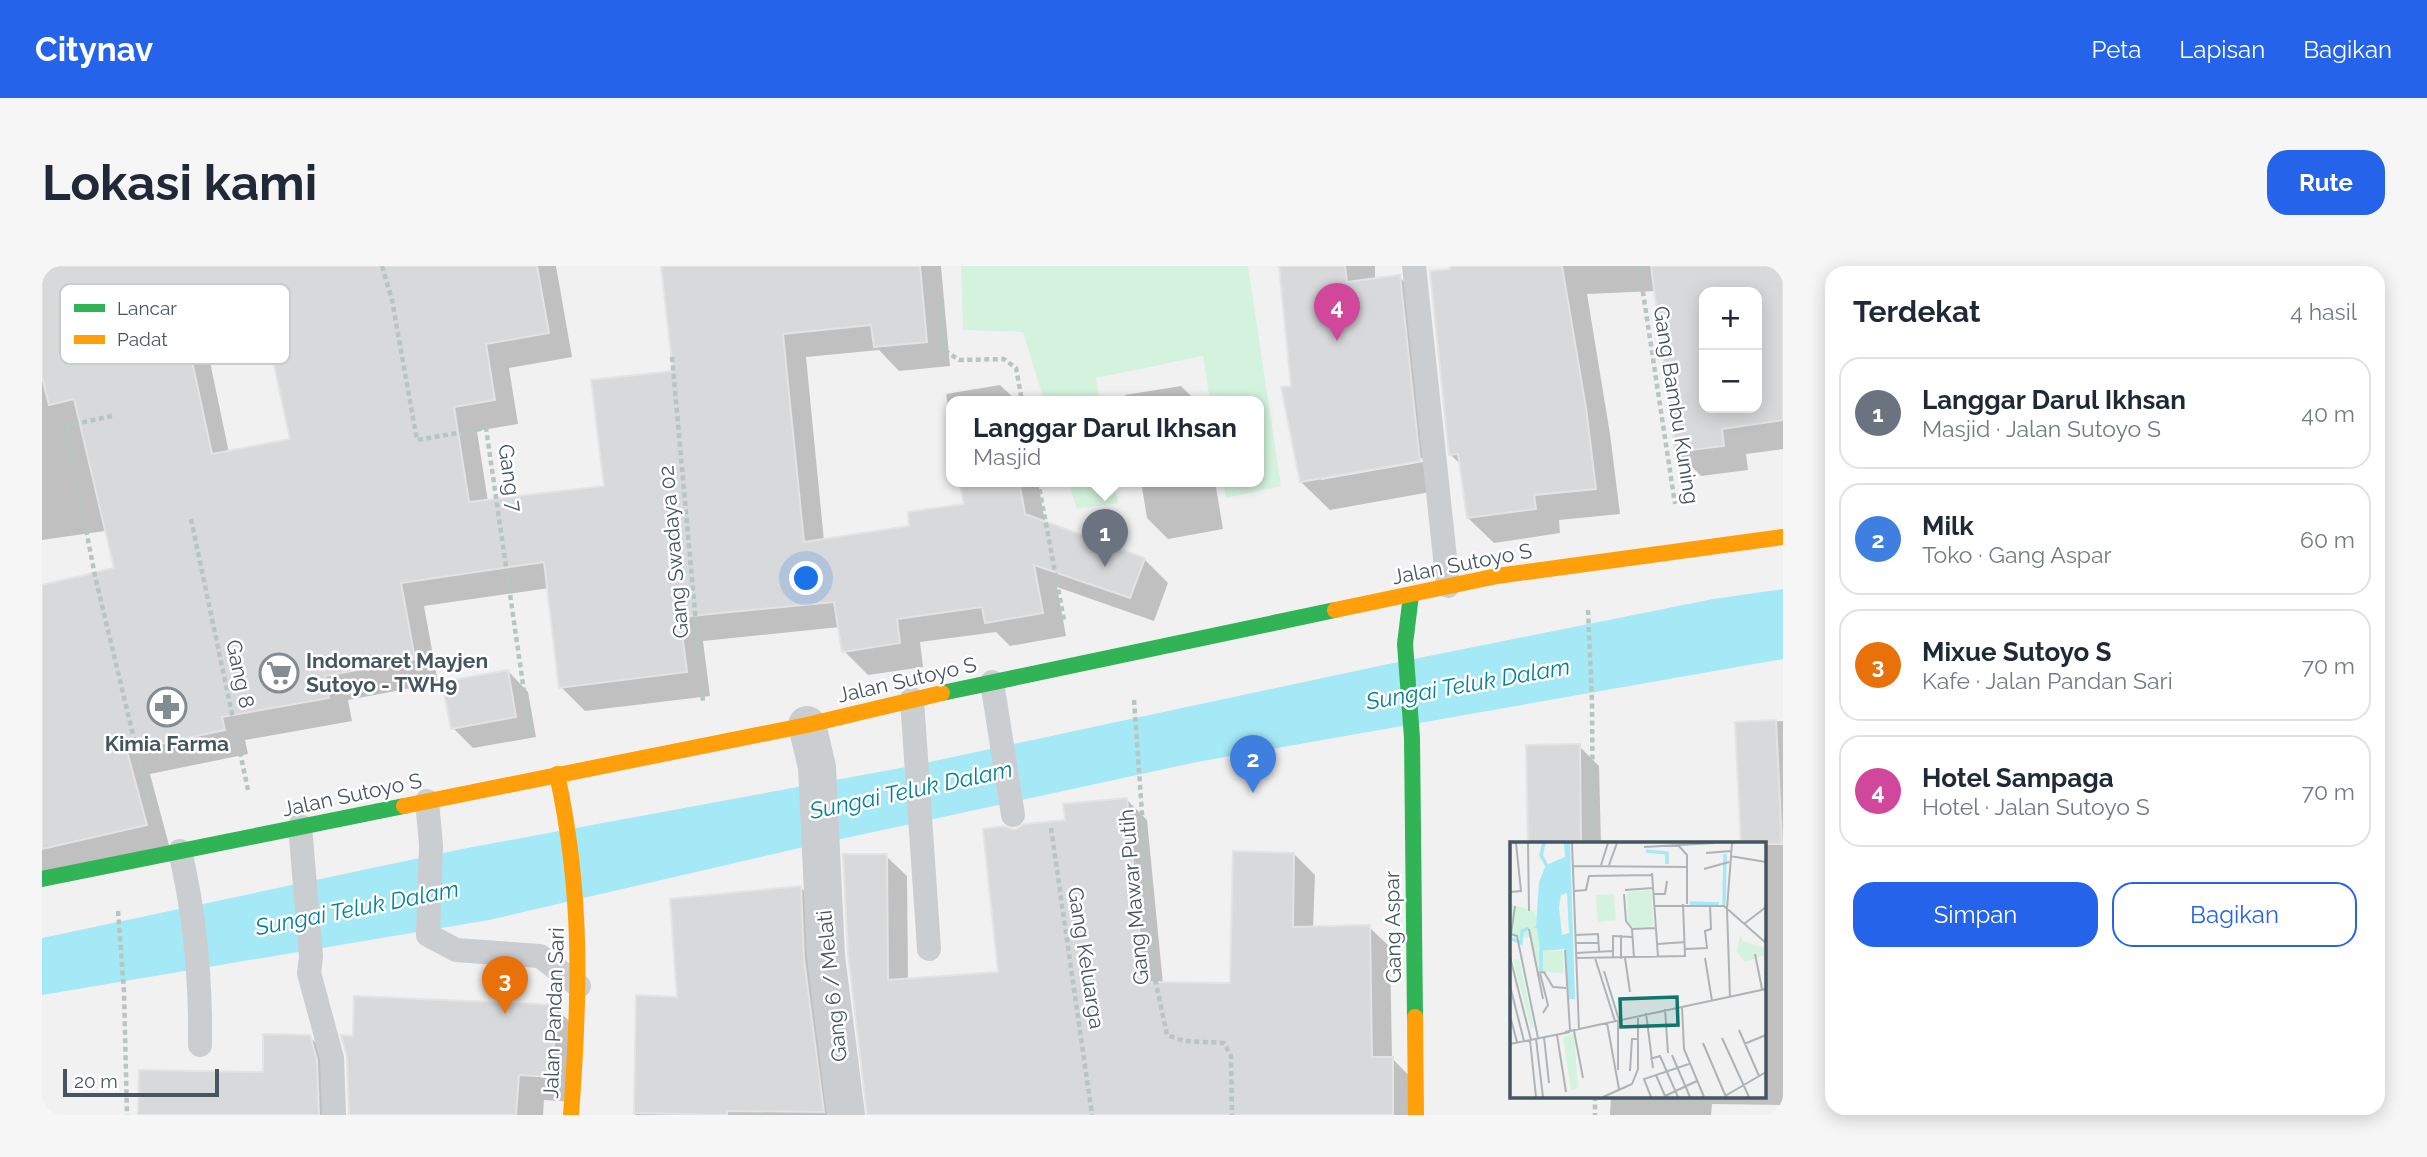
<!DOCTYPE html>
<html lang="id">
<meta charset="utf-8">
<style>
body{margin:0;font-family:Raleway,sans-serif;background:#f6f6f7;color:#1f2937}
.controls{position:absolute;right:21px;top:21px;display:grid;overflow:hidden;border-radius:14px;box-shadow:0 4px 18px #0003}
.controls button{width:63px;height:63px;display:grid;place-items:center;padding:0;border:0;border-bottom:2px solid #e0e1e3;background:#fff;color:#1f2937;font:35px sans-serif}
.scale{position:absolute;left:21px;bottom:18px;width:156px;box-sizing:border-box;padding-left:7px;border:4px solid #465661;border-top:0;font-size:19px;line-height:24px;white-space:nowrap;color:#465661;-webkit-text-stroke:5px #fff;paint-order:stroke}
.you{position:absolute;left:765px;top:313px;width:24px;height:24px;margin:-18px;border:5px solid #fff;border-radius:50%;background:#1a73e8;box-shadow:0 0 0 10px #1a73e833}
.badge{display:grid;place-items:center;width:46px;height:46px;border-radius:50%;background:#2563eb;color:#fff;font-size:23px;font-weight:700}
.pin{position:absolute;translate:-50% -58px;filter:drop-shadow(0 2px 4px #0008)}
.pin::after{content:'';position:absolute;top:37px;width:24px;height:21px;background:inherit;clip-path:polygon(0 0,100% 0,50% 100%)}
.popup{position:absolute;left:904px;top:130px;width:318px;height:91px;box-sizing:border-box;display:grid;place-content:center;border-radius:14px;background:#fff;filter:drop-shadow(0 2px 5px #0005);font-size:23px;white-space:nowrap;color:#747a83}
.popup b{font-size:26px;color:#1f2937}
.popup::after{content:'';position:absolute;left:50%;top:100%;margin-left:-14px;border:14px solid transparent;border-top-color:#fff}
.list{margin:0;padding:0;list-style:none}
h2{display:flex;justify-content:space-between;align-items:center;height:91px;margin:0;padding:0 28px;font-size:30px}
h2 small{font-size:23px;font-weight:400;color:#747a83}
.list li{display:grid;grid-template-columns:46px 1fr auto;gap:21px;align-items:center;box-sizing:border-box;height:112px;margin:0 14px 14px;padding:0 14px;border:2px solid #e0e1e3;border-radius:21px}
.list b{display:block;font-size:26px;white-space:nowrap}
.list p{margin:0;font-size:23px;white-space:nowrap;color:#747a83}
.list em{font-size:23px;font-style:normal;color:#747a83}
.actions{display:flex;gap:14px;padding:21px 28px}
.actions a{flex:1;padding:16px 0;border:2px solid #2563eb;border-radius:21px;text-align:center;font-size:24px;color:#2563eb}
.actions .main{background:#2563eb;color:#fff}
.map{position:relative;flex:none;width:1741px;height:849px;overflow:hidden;border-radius:21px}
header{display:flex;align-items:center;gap:42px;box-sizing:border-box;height:98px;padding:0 35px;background:#2563eb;color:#fff}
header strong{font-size:33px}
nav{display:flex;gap:38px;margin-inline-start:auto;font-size:24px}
.intro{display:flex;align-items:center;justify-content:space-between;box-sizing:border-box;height:168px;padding:0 42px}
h1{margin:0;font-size:49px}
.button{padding:18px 32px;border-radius:21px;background:#2563eb;color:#fff;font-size:24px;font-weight:700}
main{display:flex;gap:42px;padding:0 42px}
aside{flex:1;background:#fff;border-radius:21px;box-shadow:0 4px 18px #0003}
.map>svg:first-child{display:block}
</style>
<header>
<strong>Citynav</strong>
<nav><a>Peta</a><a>Lapisan</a><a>Bagikan</a></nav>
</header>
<div class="intro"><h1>Lokasi kami</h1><a class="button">Rute</a></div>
<main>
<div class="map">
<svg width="1741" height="849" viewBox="0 0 1741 849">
<rect width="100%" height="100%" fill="#f2f1f1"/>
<g fill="#d4f3de">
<path d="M919,0H1206L1239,220L1184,232L1181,215H1217V135H1168L1161,90L1054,112L1058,135H1002L981,66L921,64Z"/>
<path d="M1026,215H1072L1076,237L1035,243Z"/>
</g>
<path fill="#a4e9f5" d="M1741,323V393L1155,496L762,581L447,654L0,729V672L425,582L864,501L1337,400L1671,333Z"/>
<g fill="#0003" fill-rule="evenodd">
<path d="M0,0H514L530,91L467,102L476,158L435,165L446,236L564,222L633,106L620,0H899L908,100L857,105L837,84L764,91L782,275L869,261L924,239L919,215H996L1003,257L1102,293L1126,317L1112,355L1015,321L1024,370L968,380L954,366L878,376L881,401L826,409L802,385L798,361L661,375L668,430L543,445L519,421L507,322L382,340L396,417L306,434L310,455L203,474L206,488L108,508L128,583L0,612V321L200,273L195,246L0,274ZM228,72L250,175L187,187L167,91Z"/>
<path d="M1239,0H1333V14L1357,11L1386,39L1405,223L1288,244L1259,216ZM1386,191L1387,195L1279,214V211Z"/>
<path d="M1410,0H1741V183L1704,188L1706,204L1659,210L1634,185L1614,25L1545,28L1568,168L1578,248L1517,254L1518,267L1452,277L1426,252L1419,199L1409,189ZM1662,26H1715V142H1662Z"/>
<path d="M958,119L975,135H909V158L904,128Z"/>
<path d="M1139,120L1154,135H1084L1083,129Z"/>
<path d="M1099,215H1173L1181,263L1126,273L1105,252Z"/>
<path d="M466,405L486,426L494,471L431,482L411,462Z"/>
<path d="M1741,455V839L1670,838L1669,849H1568L1569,830H1722V578L1695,458Z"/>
<path d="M1537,480L1557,500L1559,578H1488Z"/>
<path d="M1085,534L1105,554L1121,718L1190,719L1252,588L1273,609L1271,662L1327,661L1348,681L1350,792L1371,814V849H827L844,590L865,610L866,714L958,707L973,566L1024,555Z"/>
<path d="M758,621L779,642L799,849H593L596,730L637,733Z"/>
<path d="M513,741L539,767L535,836L502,834L501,849H309L312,771Z"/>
<path d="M268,771L295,798L303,849H98L223,808Z"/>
</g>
<g fill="#d8d9da" stroke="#e3e3e4" stroke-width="2" fill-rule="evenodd">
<path d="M0,0H495L507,67L444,78L453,134L412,141L427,236L562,220L549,114L631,105L619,0H878L885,76L832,81L829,59L741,68L762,276L867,260L866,246L922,238L917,215H977L983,248L1103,292L1088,332L992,299L1001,347L943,357L940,341L855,353L858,377L800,386L792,336L638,351L645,406L517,422L502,296L359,317L373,393L283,410L287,432L180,451L183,464L85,485L105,559L0,583V319L72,302L32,133L7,139L0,111ZM220,43L248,173L170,188L144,67Z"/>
<path d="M1237,0H1303L1305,16L1358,9L1378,195L1258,216L1239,121L1249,120Z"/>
<path d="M1408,0H1520L1544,142L1554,223L1492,229L1494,243L1425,252L1416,188L1407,189L1388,5L1408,3Z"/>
<path d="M1609,0H1741V154L1680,163L1682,180L1633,186ZM1662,26H1715V142H1662Z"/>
<path d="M466,404L474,451L409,463L400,416Z"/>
<path d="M1734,454L1740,578H1699L1693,456Z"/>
<path d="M1538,478L1539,578H1486L1484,479Z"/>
<path d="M1085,532L1102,716L1188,717L1191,585L1252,587L1251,661L1328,659L1330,791H1351V849H825L806,688L801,588H845L846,714L956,706L941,563L962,560L973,564L982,558L1023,554L1021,538Z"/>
<path d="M759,620L762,693L782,846L685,845V849L592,847L594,729L635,731L628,633Z"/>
<path d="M312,730L514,739L510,811L477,809L474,849H307L305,791L299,769L311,770Z"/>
<path d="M221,768L268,769L275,794L277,849H96L97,804L221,806Z"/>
</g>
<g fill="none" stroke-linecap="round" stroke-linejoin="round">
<g stroke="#b7c6c1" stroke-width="4.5" stroke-dasharray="5 3.5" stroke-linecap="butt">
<path d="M340,0L350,34L375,174L444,162L488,467"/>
<path d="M896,0L902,84L917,94L962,93L974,102L980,135"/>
<path d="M1597,0L1633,238"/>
<path d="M630,91L661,435"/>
<path d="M70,150L24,160L53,310L109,544"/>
<path d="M996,215L1022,354"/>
<path d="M149,253L206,524"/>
<path d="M1546,344L1550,436L1551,578"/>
<path d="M1092,434L1111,703L1125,769L1142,775L1182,777L1189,790L1190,849"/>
<path d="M1009,562L1050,849"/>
<path d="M76,645L82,725L85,849"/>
<path d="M1553,830V849"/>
</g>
<g stroke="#cbced1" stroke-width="24">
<path d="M1372,0L1406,320"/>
<path d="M950,416L971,549"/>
<path d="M870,433L887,683"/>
<path d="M385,535L389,579L386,669L414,684L498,690L537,720"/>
<path d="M258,560L269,691L267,707L290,792L292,849"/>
<path d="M138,585C153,649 159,712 158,779"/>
</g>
<path stroke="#cbced1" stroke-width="38" d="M765,459L775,501L784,690L804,849"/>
<g stroke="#30b455" stroke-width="16">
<path d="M1369,329L1363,378L1370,472L1373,751"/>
<path d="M900,427L1293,344"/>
<path d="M0,613L362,540"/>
</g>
<g stroke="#ff9f0a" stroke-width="16">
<path d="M1293,344L1455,310L1741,271"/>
<path d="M515,508C541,628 538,728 529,849"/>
<path d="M362,540L765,459L900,427"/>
<path d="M1373,751L1374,849"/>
</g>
</g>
<defs>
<symbol id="supermarket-ring" viewBox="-11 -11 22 22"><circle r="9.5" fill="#fff" stroke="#828c93" stroke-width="1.5"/><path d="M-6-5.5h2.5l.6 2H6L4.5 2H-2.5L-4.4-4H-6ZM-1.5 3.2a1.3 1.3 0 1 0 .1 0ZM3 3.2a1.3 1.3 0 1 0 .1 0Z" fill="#828c93"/></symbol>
<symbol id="pharmacy-ring" viewBox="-11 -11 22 22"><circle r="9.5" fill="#fff" stroke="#828c93" stroke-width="1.5"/><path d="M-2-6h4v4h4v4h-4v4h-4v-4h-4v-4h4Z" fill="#828c93"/></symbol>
</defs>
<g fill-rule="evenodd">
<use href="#supermarket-ring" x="215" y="385" width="44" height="44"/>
<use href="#pharmacy-ring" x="103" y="419" width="44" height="44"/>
</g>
<g text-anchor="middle" stroke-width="5" stroke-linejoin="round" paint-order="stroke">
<g font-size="21" fill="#465661" stroke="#fff">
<text transform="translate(1634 139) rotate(81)" y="7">Gang Bambu Kuning</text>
<text transform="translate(468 212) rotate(82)" y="7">Gang 7</text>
<text transform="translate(632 286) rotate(-95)" y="7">Gang Swadaya 02</text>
<text transform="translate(1420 298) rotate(-11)" y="7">Jalan Sutoyo S</text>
<text transform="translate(198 408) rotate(78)" y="7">Gang 8</text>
<text transform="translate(865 414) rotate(-13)" y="7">Jalan Sutoyo S</text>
<text transform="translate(310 529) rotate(-12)" y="7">Jalan Sutoyo S</text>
<text transform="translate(1092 631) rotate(-95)" y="7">Gang Mawar Putih</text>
<text transform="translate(1351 661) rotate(-91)" y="7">Gang Aspar</text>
<text transform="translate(1044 692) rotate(81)" y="7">Gang Keluarga</text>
<text transform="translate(790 720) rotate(-96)" y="7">Gang 6 / Melati</text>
<text transform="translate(512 747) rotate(-88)" y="7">Jalan Pandan Sari</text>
</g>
<g font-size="21" font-weight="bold" fill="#465661" stroke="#fff" text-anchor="start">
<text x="264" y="402">Indomaret Mayjen<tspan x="264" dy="24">Sutoyo - TWH9</tspan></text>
<text x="125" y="485" text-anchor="middle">Kimia Farma</text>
</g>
<g font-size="23" font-style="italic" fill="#038198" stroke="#fff">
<text transform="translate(1426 418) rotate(-10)" y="8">Sungai Teluk Dalam</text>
<text transform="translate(869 524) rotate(-12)" y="8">Sungai Teluk Dalam</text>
<text transform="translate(315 642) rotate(-11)" y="8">Sungai Teluk Dalam</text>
</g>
</g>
<g transform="translate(1468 576)">
<rect width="256" height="256" fill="#f2f1f1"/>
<path d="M141,48L143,84L123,86L118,80L117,50ZM104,52L106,78L88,80L86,53ZM0,62L25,69L30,108L53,109V131L29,130L21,96L0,97ZM230,92L233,99L255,106V113L235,120L227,110ZM9,117L24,185L21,186L3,118ZM64,192L68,246L61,248L53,195Z" fill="#d4f3de"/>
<path d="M54,1H60L65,157H59L55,107L30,109L27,86L22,85L26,84L29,40L36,23L55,15ZM57,51L59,91L52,93L49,65L51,53Z" fill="#a4e9f5" fill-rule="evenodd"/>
<path fill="none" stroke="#a4e9f5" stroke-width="3.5" d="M34,1L31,13L37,24M136,9L157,11V22M180,61L209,62M214,63L215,12M0,96L11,101L12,89L19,86M31,130V108"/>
<path fill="none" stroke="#adb3b7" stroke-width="2" d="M18,1L19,69M62,1L69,188M168,3L177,13V62M134,5L204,1M196,11L221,9M220,14L256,20M91,23L98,1M99,23L107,1M63,24L178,25M194,27L219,20M142,31L148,115M115,48L143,46M64,49L76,48L79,34L142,33M0,50L11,49L6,1M114,52L116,79L122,87M143,52H155L157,39M5,64L1,92L7,94L28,196M144,64H214L256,101M234,82L256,65M19,87L33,157M122,87L124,116M122,87L145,86M65,93L88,92L89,109M65,101H88M148,102L175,100M175,107L197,106L195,89L201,87L200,63M55,108L60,188M66,111L103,109M245,112L252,147M0,115L21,198M67,116L175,114L173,62M85,116L105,179M103,116V94L122,95M115,116L120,150M195,116L202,159M111,117V93M94,129L109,178M28,131L34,130L43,145L56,146M30,131L38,163L33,171M0,144L14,199M220,156L217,67L222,1M172,165L174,207L194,255M155,167L158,211M136,171L143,226M0,174L7,200M108,178V228M97,181L109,247M229,188L249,234M64,189L73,236M55,190L256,147M47,193L56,250M34,195L39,241M212,196L239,255M26,197L33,255M20,198L26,255M193,201L216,255M0,202L60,190M234,202L256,193M162,213L180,255M140,217L150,214L168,255M120,229L122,197H128M146,233L155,254M122,242L128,227V174M155,254L187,239M215,254L256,230M93,255L122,242M141,255L134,237L179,222"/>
<path fill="#0f766e" fill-opacity="0.15" stroke="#0f766e" stroke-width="3.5" d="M167,155L168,183L111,185L110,157Z"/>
<rect width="256" height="256" fill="none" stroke="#465661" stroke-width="3.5"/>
</g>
<rect x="18" y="18" width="230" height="80" rx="10" fill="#fff" stroke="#c8ccd0" stroke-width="2"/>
<rect x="32" y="38" width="31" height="8" fill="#30b455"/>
<rect x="32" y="69" width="31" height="9" fill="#ff9f0a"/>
<g font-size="19" fill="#465661">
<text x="75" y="49">Lancar</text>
<text x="75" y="80">Padat</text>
</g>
</svg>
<div class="controls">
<button>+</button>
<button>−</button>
</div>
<div class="scale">20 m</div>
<div class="you"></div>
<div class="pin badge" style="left:1063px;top:301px;background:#6b7280">1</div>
<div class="popup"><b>Langgar Darul Ikhsan</b>Masjid</div>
<div class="pin badge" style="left:1211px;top:527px;background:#3f7fe0">2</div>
<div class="pin badge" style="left:463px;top:748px;background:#e8710a">3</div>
<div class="pin badge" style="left:1295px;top:75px;background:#d1479c">4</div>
</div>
<aside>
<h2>Terdekat<small>4 hasil</small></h2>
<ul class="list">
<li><span class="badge" style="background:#6b7280">1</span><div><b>Langgar Darul Ikhsan</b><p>Masjid · Jalan Sutoyo S</p></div><em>40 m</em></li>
<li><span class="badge" style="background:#3f7fe0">2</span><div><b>Milk</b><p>Toko · Gang Aspar</p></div><em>60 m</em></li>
<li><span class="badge" style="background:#e8710a">3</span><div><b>Mixue Sutoyo S</b><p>Kafe · Jalan Pandan Sari</p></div><em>70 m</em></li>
<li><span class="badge" style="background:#d1479c">4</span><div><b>Hotel Sampaga</b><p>Hotel · Jalan Sutoyo S</p></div><em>70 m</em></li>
</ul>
<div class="actions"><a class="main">Simpan</a><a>Bagikan</a></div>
</aside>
</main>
